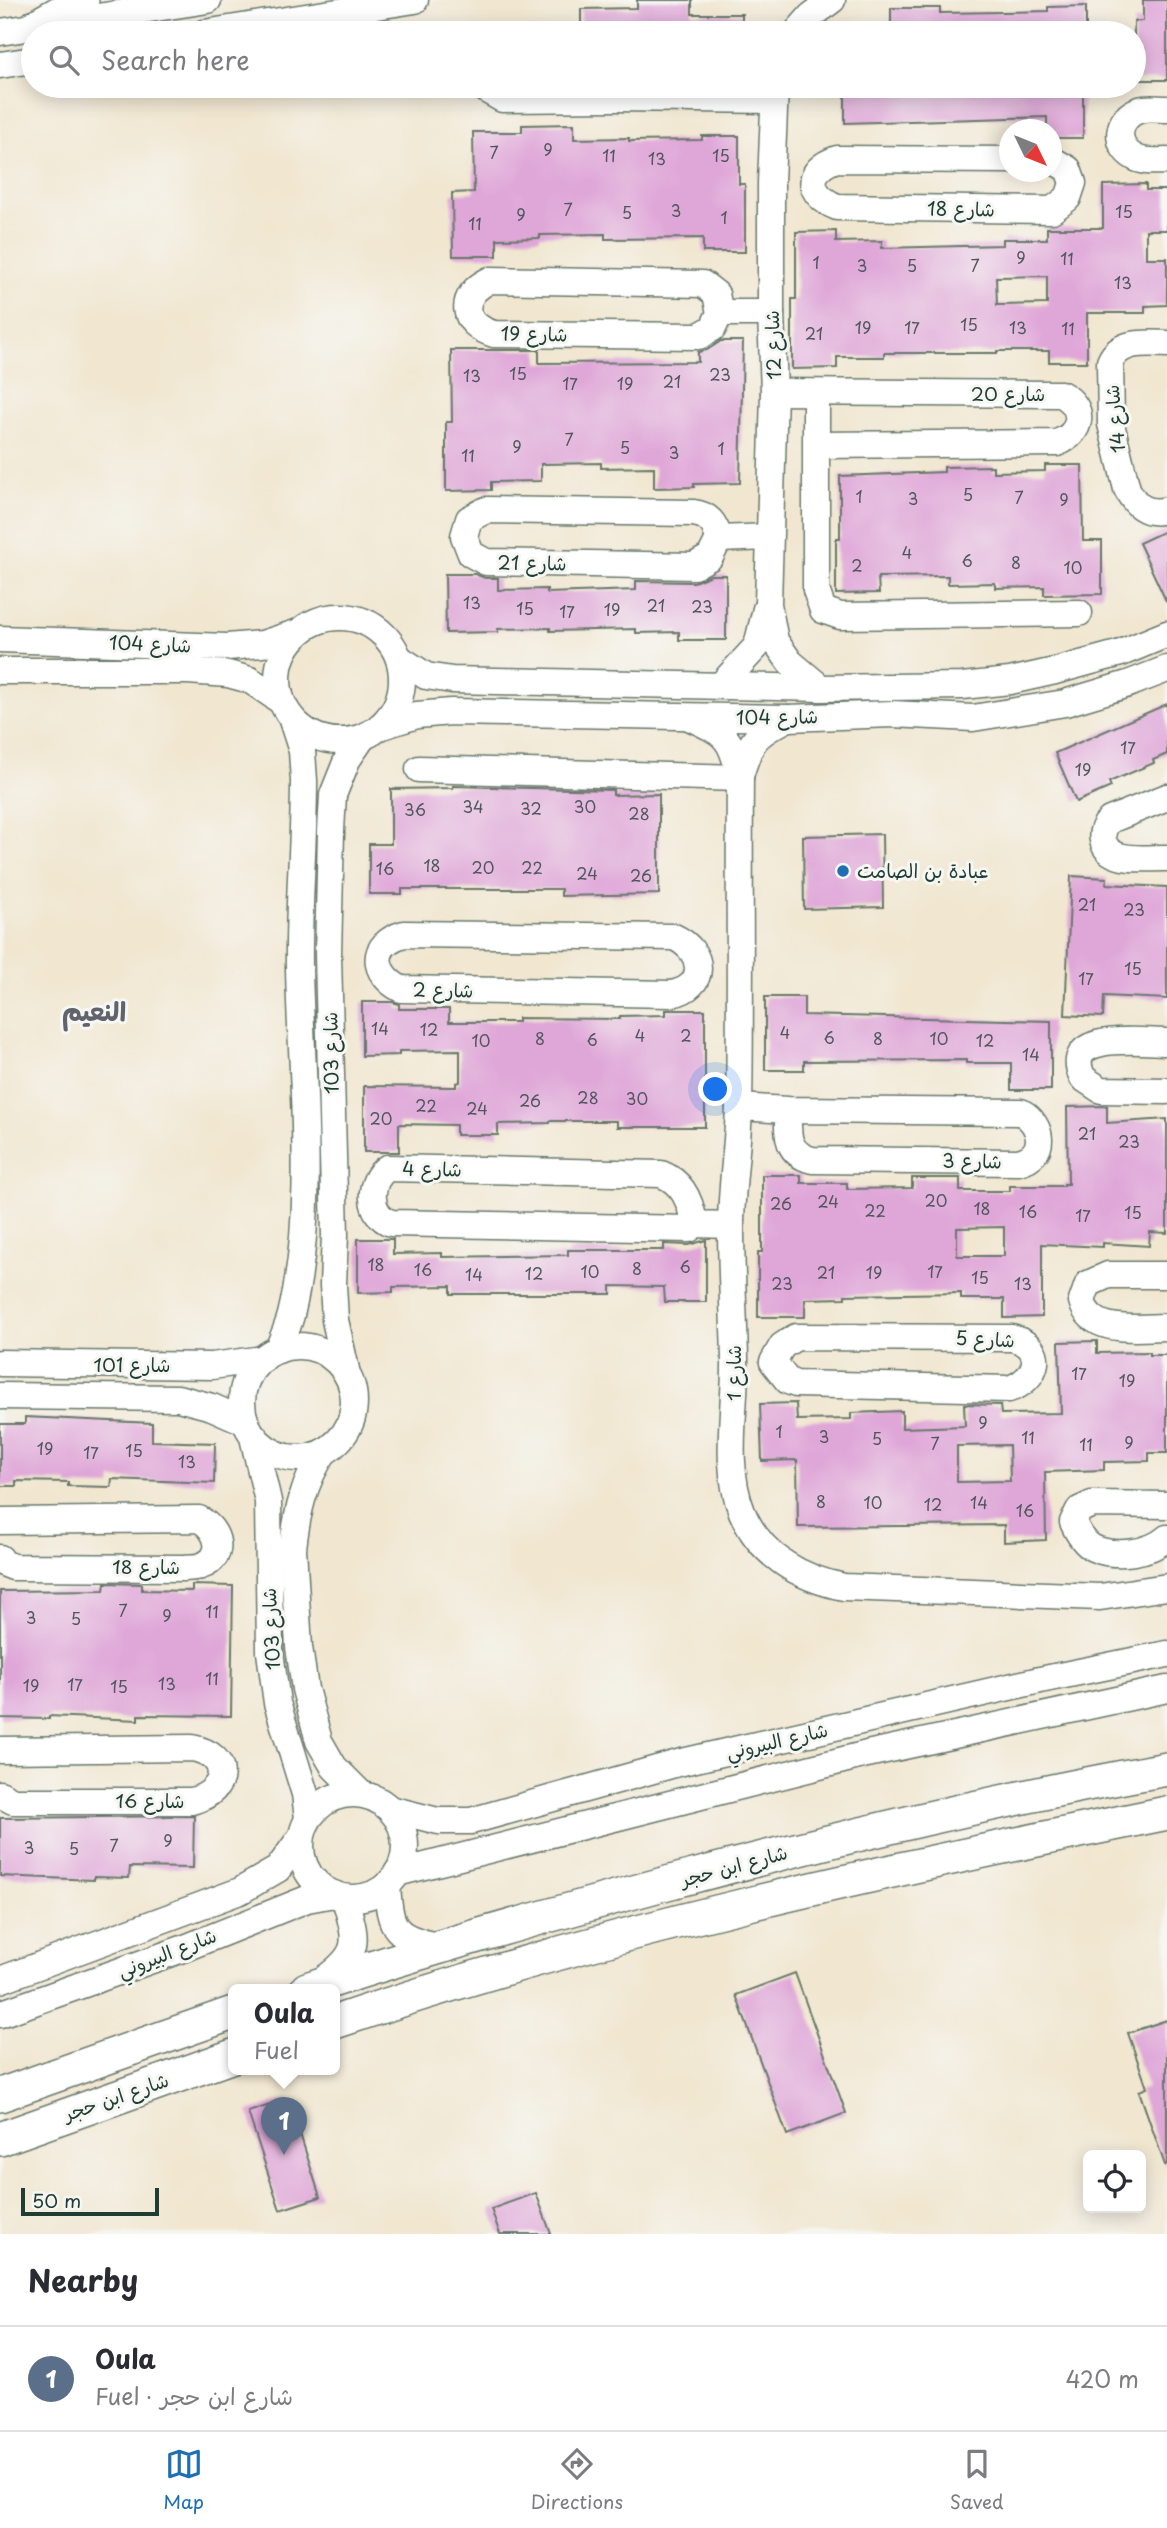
<!DOCTYPE html>
<meta charset="utf-8">
<style>
body{margin:0;font-family:"Playpen Sans","Playpen Sans Arabic",sans-serif;background:#f7f7f7;color:#2b2b33}
.controls{position:absolute;right:21px;bottom:21px;display:grid;overflow:hidden;border-radius:10px;box-shadow:0 4px 18px #0003}
.controls button{width:63px;height:63px;display:grid;place-items:center;padding:0;border:0;border-bottom:2px solid #e1e1e2;background:#fff;color:#2b2b33;font:35px sans-serif}
.compass{position:absolute;left:999px;top:119px;width:63px;height:63px;border-radius:50%;background:#fff;box-shadow:0 4px 18px #0003;rotate:133deg}
.scale{position:absolute;left:21px;bottom:18px;width:138px;box-sizing:border-box;padding-left:7px;border:4px solid #1f3d34;border-top:0;font-size:19px;line-height:24px;white-space:nowrap;color:#1f3d34;-webkit-text-stroke:5px #f6f6f2;paint-order:stroke}
.you{position:absolute;left:716px;top:1090px;width:24px;height:24px;margin:-18px;border:5px solid #fff;border-radius:50%;background:#1a73e8;box-shadow:0 0 0 10px #1a73e833}
.badge{display:grid;place-items:center;width:46px;height:46px;border-radius:50%;background:#1f6fb2;color:#fff;font-size:23px;font-weight:700}
.pin{position:absolute;translate:-50% -58px;filter:drop-shadow(0 2px 4px #0008)}
.pin::after{content:'';position:absolute;top:37px;width:24px;height:21px;background:inherit;clip-path:polygon(0 0,100% 0,50% 100%)}
.popup{position:absolute;left:228px;top:1984px;width:112px;height:91px;box-sizing:border-box;display:grid;place-content:center;border-radius:10px;background:#fff;filter:drop-shadow(0 2px 5px #0005);font-size:23px;white-space:nowrap;color:#7c7c81}
.popup b{font-size:26px;color:#2b2b33}
.popup::after{content:'';position:absolute;left:50%;top:100%;margin-left:-14px;border:14px solid transparent;border-top-color:#fff}
.list{margin:0;padding:0;list-style:none}
h2{display:flex;justify-content:space-between;align-items:center;height:91px;margin:0;padding:0 28px;font-size:30px}
h2 small{font-size:23px;font-weight:400;color:#7c7c81}
.list li{display:grid;grid-template-columns:46px 1fr auto;gap:21px;align-items:center;box-sizing:border-box;height:105px;padding:0 28px;border-top:2px solid #e1e1e2}
.list b{display:block;font-size:26px;white-space:nowrap}
.list p{margin:0;font-size:23px;white-space:nowrap;color:#7c7c81}
.list em{font-size:23px;font-style:normal;color:#7c7c81}
.icon{flex:none;width:38px;height:38px;fill:none;stroke:currentColor;stroke-width:2;stroke-linecap:round;stroke-linejoin:round}
.map{position:relative;flex:none;width:1167px;height:2234px;overflow:hidden}
.search{position:absolute;background:#fff;box-shadow:0 4px 18px #0003;left:21px;right:21px;top:21px;height:77px;display:flex;align-items:center;gap:18px;box-sizing:border-box;padding:0 24px;border-radius:38px;color:#7c7c81;font-size:26px}
.sheet{height:196px;background:#fff}
nav{display:flex;justify-content:space-around;align-items:center;box-sizing:border-box;height:98px;border-top:2px solid #e1e1e2;background:#fff;font-size:19px;color:#7c7c81}
nav a{display:grid;justify-items:center;gap:4px}
nav .on{color:#1f6fb2}
.map>svg:first-child{display:block}
</style>
<div class="map">
<svg width="1167" height="2234" viewBox="0 0 1167 2234">
<rect width="100%" height="100%" fill="#f6f6f2"/>
<filter id="ink" filterUnits="userSpaceOnUse"><feTurbulence type="fractalNoise" baseFrequency=".0143" numOctaves="2"/><feDisplacementMap in="SourceGraphic" scale="14" xChannelSelector="R" yChannelSelector="G"/><feConvolveMatrix kernelMatrix="1 2 1 2 8 2 1 2 1" color-interpolation-filters="sRGB"/></filter>
<filter id="wash" filterUnits="userSpaceOnUse"><feTurbulence type="fractalNoise" baseFrequency=".00686" numOctaves="4" result="noise"/><feDisplacementMap in="SourceGraphic" scale="28" xChannelSelector="R" yChannelSelector="G"/><feGaussianBlur stdDeviation="1.57" result="paint"/><feColorMatrix in="noise" values="0 0 0 0 0 0 0 0 0 0 0 0 0 0 0 0 0 1.4 0 .05"/><feComposite in="paint" operator="in"/></filter>
<g filter="url(#wash)">
<rect width="100%" height="100%" fill="#f1e7d1"/>
<g id="blocks">
<g fill="#dfa6d8" fill-rule="evenodd">
<path d="M637,0H692V14H742V33H581V9L637,8Z"/>
<path d="M1143,0H1167V80H1134V21H1143Z"/>
<path d="M1086,6V33H891V8H940V13L1003,12L1048,11V7Z"/>
<path d="M845,86H1083V138H1052V130H1047V117L845,123Z"/>
<path d="M574,124V139L629,138V141L702,140V136H739V184H745V252H703V238L605,239V234L540,235V238L497,239V256H453L452,193L474,192L473,132H522V125Z"/>
<path d="M1146,184V190H1167V230H1146V258H1167V305L1145,306V313H1087V362H1049V351H997V353H884V357H837V368L792,369V299H796V232L836,231V242L882,241V248L1003,245V239H1047V228H1103V185ZM1047,276V304L997,305L996,277Z"/>
<path d="M721,341H743L740,483L694,484V487L654,488V467L601,468V463L541,464V481L491,482V490L446,491V422H452L451,350H539V363L698,362V352L707,350Z"/>
<path d="M1045,465H1082L1083,541H1102V594L1044,595V587L995,588V583L948,584V576L878,577L879,593L836,594V538H840V476L944,472V467L993,466V472L1045,471Z"/>
<path d="M1167,530V603L1139,543Z"/>
<path d="M445,574H475L485,578H498V590L547,589V593L636,590V581L694,582L711,575H726V640H679V632L636,633V629L550,631V628L498,629V632L446,633Z"/>
<path d="M1167,704V754L1153,760L1154,763L1109,782L1111,787L1076,802L1055,753Z"/>
<path d="M453,786L613,790V795L659,794V894L561,896V889H402V894H369V844H391V789L453,788Z"/>
<path d="M882,834L883,907L804,909L803,836Z"/>
<path d="M1071,876L1107,878L1106,884L1167,887V999L1104,996L1103,1017L1065,1015Z"/>
<path d="M765,997H804V1015L1051,1021V1090H1011V1063H966V1060L804,1061V1070H765Z"/>
<path d="M362,1002H392L399,1004V1009H449V1022H518V1018L620,1019V1016L666,1015V1010H705V1127H617V1121H550V1123L498,1124V1135H456V1125L399,1124V1152H364V1086L456,1087V1083L460,1082V1050L399,1051V1055L362,1056Z"/>
<path d="M1107,1106V1123L1167,1119V1233L1150,1232L1149,1246L1103,1243V1247L1042,1244V1317L1004,1318V1299H961V1293L845,1295V1298L805,1299V1317H758V1252H762V1175H801V1183H847V1189L912,1188V1178H960V1191H1010V1186H1064V1184H1068L1067,1107ZM1004,1227V1256H957V1228Z"/>
<path d="M358,1239H393V1254L442,1253V1257L568,1255V1250H664V1244L689,1245L706,1240V1302H665L664,1287L611,1286V1294H451V1286L393,1287V1292L358,1293Z"/>
<path d="M1097,1341V1353L1150,1352V1355H1167V1453H1149V1461L1104,1462V1470L1045,1472L1046,1540L1004,1542V1525L798,1527L797,1460L762,1461L760,1404L796,1403L797,1420L851,1419V1413L902,1411V1428L965,1426L964,1404L1000,1405L1001,1414L1061,1413L1059,1342ZM1009,1445L1010,1481L957,1482V1446Z"/>
<path d="M25,1417L152,1423V1441L215,1443L214,1483L112,1479L111,1487L68,1486V1482L16,1481V1486H0V1424H25Z"/>
<path d="M105,1583L142,1584V1590L192,1591V1585L233,1586L231,1716L138,1715V1720L49,1716V1719L0,1718V1591L104,1590Z"/>
<path d="M194,1816L193,1868L130,1867L129,1878L94,1877V1880L0,1876V1818Z"/>
<path d="M795,1973L846,2113L787,2135L736,1995Z"/>
<path d="M1167,2020V2164L1165,2165L1139,2091L1147,2088L1128,2033Z"/>
<path d="M289,2099L320,2197L280,2210L248,2112Z"/>
<path d="M536,2193L551,2234H500L491,2209Z"/>
</g>
</g>
</g>
<g filter="url(#ink)">
<use href="#blocks" fill-opacity="0" stroke="#68786b" stroke-width="2"/>
<g fill="none" stroke-linecap="round" stroke-linejoin="round">
<defs>
<g id="minor">
<path d="M0,32L208,0"/>
<path d="M204,33L415,0"/>
<path d="M796,33L811,16L832,0"/>
<path d="M0,65L33,60"/>
<path d="M486,86L488,91L502,99L615,98L773,100"/>
<path d="M775,86L771,183V313L774,392L768,604L775,641L790,662L821,688"/>
<path d="M1167,109C1158,109 1148,107 1139,110C1117,117 1113,145 1134,157C1144,163 1156,161 1167,161"/>
<path d="M1010,160L837,159C804,170 807,195 837,207L1052,210L1068,198L1073,183L1068,169L1052,160"/>
<path d="M490,280L703,284L716,294L720,313L713,328L699,336L494,334C460,324 458,295 490,280Z"/>
<path d="M720,313H771"/>
<path d="M1167,344C1147,343 1119,340 1110,362L1111,424L1127,489C1136,507 1147,515 1167,510"/>
<path d="M774,392L1061,394C1086,407 1083,433 1057,443L817,445"/>
<path d="M816,393V590L823,610L840,616L1079,613"/>
<path d="M486,510L693,513C709,515 715,523 719,539L710,557L694,566L486,562L471,554L464,536L469,519Z"/>
<path d="M719,539L769,537"/>
<circle cx="340" cy="679" r="62"/>
<path d="M0,639L227,647L262,644L299,632"/>
<path d="M400,659L426,676L452,680L821,688L962,686L1010,681L1055,671L1121,653L1167,634"/>
<path d="M0,671H188L228,674L250,680L281,701"/>
<path d="M721,685L757,646L766,609"/>
<path d="M689,717C726,734 732,737 740,778C739,887 741,997 739,1106C738,1146 731,1187 731,1227C731,1271 734,1315 735,1359C736,1409 723,1465 742,1512C760,1555 799,1578 844,1587L1100,1597L1167,1587"/>
<path d="M382,726L417,715L451,712L789,718L892,714L973,718L1065,703L1128,684L1167,669"/>
<path d="M419,769L740,778"/>
<path d="M740,776C751,739 754,735 788,718"/>
<path d="M1167,797L1110,820C1105,825 1101,832 1103,840C1108,865 1148,857 1167,858"/>
<path d="M404,934L674,937C705,951 708,987 671,994L401,989C372,974 369,944 404,934Z"/>
<path d="M1167,1042C1143,1042 1059,1030 1083,1078L1101,1090L1167,1091"/>
<path d="M739,1107L788,1110L1021,1112C1043,1124 1048,1156 1018,1162L812,1160C785,1153 788,1133 788,1110"/>
<path d="M694,1224C691,1202 683,1182 661,1174L387,1168C367,1182 368,1215 391,1223L689,1229L694,1224L731,1225"/>
<path d="M1167,1275H1108L1088,1284L1082,1301C1091,1336 1139,1327 1167,1327"/>
<path d="M796,1337L1012,1338C1048,1347 1038,1380 1009,1389L796,1384L788,1381L773,1362L782,1346Z"/>
<circle cx="298" cy="1402" r="56"/>
<path d="M278,1350C282,1339 288,1327 291,1315C317,1208 301,1078 299,968C298,906 304,844 304,781L302,751L292,720"/>
<path d="M0,1363L212,1366L263,1359"/>
<path d="M347,1374L335,1320L333,1285L335,1235L328,955L331,831L333,795L347,760L362,738"/>
<path d="M0,1396L178,1398L212,1407L246,1422"/>
<path d="M253,1437L268,1501L270,1652L277,1703L305,1794L308,1818"/>
<path d="M324,1452C304,1481 297,1513 293,1548L299,1647L305,1689L319,1741L334,1767L361,1794"/>
<path d="M1167,1505L1092,1504L1079,1510L1073,1522C1077,1531 1084,1543 1093,1548C1115,1558 1150,1553 1167,1538"/>
<path d="M0,1521L199,1519C220,1530 226,1558 201,1566C196,1568 189,1567 184,1568L13,1567L3,1563L0,1558"/>
<path d="M0,1750L192,1748C231,1755 230,1791 192,1801H13L0,1794"/>
<circle cx="353" cy="1846" r="52"/>
<path d="M390,1809L438,1821H471L678,1763L1040,1680L1167,1654"/>
<path d="M397,1873L867,1754L1167,1689"/>
<path d="M387,1885C390,1932 395,1936 440,1947"/>
<path d="M0,1980L240,1891L278,1869L301,1837"/>
<path d="M323,1980C362,1952 357,1942 345,1898"/>
<path d="M0,2014L185,1948L307,1899L334,1894"/>
</g>
<g id="major">
<path d="M36,26L82,0"/>
<path d="M307,1989C426,1949 546,1916 667,1883C833,1839 998,1799 1167,1769"/>
<path d="M335,2022C606,1930 887,1870 1167,1813"/>
<path d="M0,2095L233,2013"/>
<path d="M0,2139L233,2056"/>
</g>
</defs>
<use href="#minor" stroke="#68786b" stroke-width="29"/>
<use href="#major" stroke="#68786b" stroke-width="36"/>
<use href="#minor" stroke="#fff" stroke-width="26"/>
<use href="#major" stroke="#fff" stroke-width="33"/>
</g>
</g>
<circle fill="#1f6fb2" stroke="#f6f6f2" stroke-width="2.5" cx="843" cy="871" r="7"/>
<g text-anchor="middle" stroke-width="6" stroke-linejoin="round" paint-order="stroke">
<g font-size="16" fill="#4f575d">
<text x="548" y="156">9</text>
<text x="494" y="159">7</text>
<text x="609" y="162">11</text>
<text x="721" y="162">15</text>
<text x="657" y="165">13</text>
<text x="568" y="216">7</text>
<text x="676" y="217">3</text>
<text x="1124" y="218">15</text>
<text x="627" y="219">5</text>
<text x="521" y="221">9</text>
<text x="724" y="224">1</text>
<text x="475" y="230">11</text>
<text x="1021" y="264">9</text>
<text x="1067" y="265">11</text>
<text x="816" y="269">1</text>
<text x="862" y="272">3</text>
<text x="912" y="272">5</text>
<text x="975" y="272">7</text>
<text x="1123" y="289">13</text>
<text x="969" y="331">15</text>
<text x="863" y="334">19</text>
<text x="912" y="334">17</text>
<text x="1018" y="334">13</text>
<text x="1068" y="335">11</text>
<text x="814" y="340">21</text>
<text x="518" y="380">15</text>
<text x="720" y="381">23</text>
<text x="472" y="382">13</text>
<text x="672" y="388">21</text>
<text x="570" y="390">17</text>
<text x="625" y="390">19</text>
<text x="569" y="446">7</text>
<text x="517" y="453">9</text>
<text x="625" y="454">5</text>
<text x="721" y="455">1</text>
<text x="674" y="459">3</text>
<text x="468" y="462">11</text>
<text x="968" y="501">5</text>
<text x="859" y="503">1</text>
<text x="1019" y="504">7</text>
<text x="913" y="505">3</text>
<text x="1064" y="506">9</text>
<text x="907" y="559">4</text>
<text x="967" y="567">6</text>
<text x="1016" y="569">8</text>
<text x="857" y="572">2</text>
<text x="1073" y="574">10</text>
<text x="472" y="609">13</text>
<text x="656" y="612">21</text>
<text x="702" y="613">23</text>
<text x="525" y="615">15</text>
<text x="612" y="616">19</text>
<text x="567" y="618">17</text>
<text x="1128" y="754">17</text>
<text x="1083" y="776">19</text>
<text x="473" y="813">34</text>
<text x="585" y="813">30</text>
<text x="531" y="815">32</text>
<text x="415" y="816">36</text>
<text x="639" y="820">28</text>
<text x="432" y="872">18</text>
<text x="483" y="874">20</text>
<text x="532" y="874">22</text>
<text x="385" y="875">16</text>
<text x="587" y="880">24</text>
<text x="641" y="882">26</text>
<text x="1087" y="911">21</text>
<text x="1134" y="916">23</text>
<text x="1133" y="975">15</text>
<text x="1086" y="985">17</text>
<text x="380" y="1035">14</text>
<text x="429" y="1036">12</text>
<text x="785" y="1039">4</text>
<text x="640" y="1042">4</text>
<text x="686" y="1042">2</text>
<text x="829" y="1044">6</text>
<text x="540" y="1045">8</text>
<text x="878" y="1045">8</text>
<text x="939" y="1045">10</text>
<text x="592" y="1046">6</text>
<text x="481" y="1047">10</text>
<text x="985" y="1047">12</text>
<text x="1031" y="1061">14</text>
<text x="588" y="1104">28</text>
<text x="637" y="1105">30</text>
<text x="530" y="1107">26</text>
<text x="426" y="1112">22</text>
<text x="477" y="1115">24</text>
<text x="381" y="1125">20</text>
<text x="1087" y="1140">21</text>
<text x="1129" y="1148">23</text>
<text x="936" y="1207">20</text>
<text x="828" y="1208">24</text>
<text x="781" y="1210">26</text>
<text x="982" y="1215">18</text>
<text x="875" y="1217">22</text>
<text x="1028" y="1218">16</text>
<text x="1133" y="1219">15</text>
<text x="1083" y="1222">17</text>
<text x="376" y="1271">18</text>
<text x="685" y="1273">6</text>
<text x="637" y="1275">8</text>
<text x="423" y="1276">16</text>
<text x="590" y="1278">10</text>
<text x="935" y="1278">17</text>
<text x="826" y="1279">21</text>
<text x="874" y="1279">19</text>
<text x="534" y="1280">12</text>
<text x="474" y="1281">14</text>
<text x="980" y="1284">15</text>
<text x="782" y="1290">23</text>
<text x="1023" y="1290">13</text>
<text x="1079" y="1380">17</text>
<text x="1127" y="1387">19</text>
<text x="983" y="1429">9</text>
<text x="779" y="1438">1</text>
<text x="824" y="1443">3</text>
<text x="1028" y="1444">11</text>
<text x="877" y="1445">5</text>
<text x="1129" y="1449">9</text>
<text x="935" y="1450">7</text>
<text x="1086" y="1451">11</text>
<text x="45" y="1455">19</text>
<text x="134" y="1457">15</text>
<text x="91" y="1459">17</text>
<text x="187" y="1468">13</text>
<text x="821" y="1508">8</text>
<text x="873" y="1509">10</text>
<text x="979" y="1509">14</text>
<text x="933" y="1511">12</text>
<text x="1025" y="1517">16</text>
<text x="123" y="1617">7</text>
<text x="212" y="1618">11</text>
<text x="167" y="1622">9</text>
<text x="31" y="1624">3</text>
<text x="76" y="1625">5</text>
<text x="212" y="1685">11</text>
<text x="167" y="1690">13</text>
<text x="75" y="1691">17</text>
<text x="31" y="1692">19</text>
<text x="119" y="1693">15</text>
<text x="168" y="1847">9</text>
<text x="114" y="1852">7</text>
<text x="29" y="1854">3</text>
<text x="74" y="1855">5</text>
</g>
<g font-size="19" fill="#1f3d34" stroke="#f6f6f2">
<text transform="translate(961 209) rotate(1)" y="7">شارع 18</text>
<text transform="translate(534 334) rotate(1)" y="7">شارع 19</text>
<text transform="translate(773 345) rotate(-92)" y="7">شارع 12</text>
<text x="1008" y="401">شارع 20</text>
<text transform="translate(1115 419) rotate(-96)" y="7">شارع 14</text>
<text transform="translate(532 563) rotate(1)" y="7">شارع 21</text>
<text transform="translate(150 644) rotate(2)" y="7">شارع 104</text>
<text transform="translate(777 717) rotate(-1)" y="7">شارع 104</text>
<text transform="translate(443 990) rotate(1)" y="7">شارع 2</text>
<text transform="translate(331 1053) rotate(-91)" y="7">شارع 103</text>
<text transform="translate(972 1161) rotate(1)" y="7">شارع 3</text>
<text transform="translate(432 1169) rotate(1)" y="7">شارع 4</text>
<text transform="translate(985 1339) rotate(3)" y="7">شارع 5</text>
<text x="132" y="1372">شارع 101</text>
<text transform="translate(734 1373) rotate(-90)" y="7">شارع 1</text>
<text x="146" y="1574">شارع 18</text>
<text transform="translate(271 1629) rotate(-93)" y="7">شارع 103</text>
<text transform="translate(777 1741) rotate(-13)" y="7">شارع البيروني</text>
<text x="150" y="1808">شارع 16</text>
<text transform="translate(734 1866) rotate(-15)" y="7">شارع ابن حجر</text>
<text transform="translate(167 1953) rotate(-21)" y="7">شارع البيروني</text>
<text transform="translate(116 2097) rotate(-19)" y="7">شارع ابن حجر</text>
</g>
<g font-size="19" fill="#1f3d34" stroke="#f6f6f2" text-anchor="start">
<text x="857" y="878">عبادة بن الصامت</text>
</g>
<g font-size="26" font-weight="bold" fill="#62626d" stroke="#f6f6f2">
<text x="94" y="1021">النعيم</text>
</g>
</g>
</svg>
<div class="controls">
<button><svg class="icon" aria-label="locate" viewBox="0 0 24 24"><circle cx="12" cy="12" r="6"/><path d="M12 2v4M12 18v4M2 12h4M18 12h4"/></svg></button>
</div>
<svg class="compass" viewBox="-18 -18 36 36"><path d="M0-13l5 13h-10z" fill="#e53935"/><path d="M0 13l5-13h-10z" fill="#7c7c81"/></svg>
<div class="scale">50 m</div>
<div class="you"></div>
<div class="pin badge" style="left:284px;top:2155px;background:#5c6f8a">1</div>
<div class="popup"><b>Oula</b>Fuel</div>
<div class="search"><svg class="icon" aria-label="search" viewBox="0 0 24 24"><circle cx="10" cy="10" r="6"/><path d="M15 15l6 6"/></svg>Search here</div>
</div>
<section class="sheet">
<h2>Nearby<small></small></h2>
<ul class="list">
<li><span class="badge" style="background:#5c6f8a">1</span><div><b>Oula</b><p>Fuel · شارع ابن حجر</p></div><em>420 m</em></li>
</ul>
</section>
<nav>
<a class="on"><svg class="icon" aria-label="map" viewBox="0 0 24 24"><path d="M3 6l6-2 6 2 6-2v14l-6 2-6-2-6 2zM9 4v14M15 6v14"/></svg>Map</a>
<a><svg class="icon" aria-label="directions" viewBox="0 0 24 24"><path d="M12 3l9 9-9 9-9-9zM9 14v-3h6M13 9l2 2-2 2"/></svg>Directions</a>
<a><svg class="icon" aria-label="saved" viewBox="0 0 24 24"><path d="M7 4h10v16l-5-4-5 4z"/></svg>Saved</a>
</nav>
